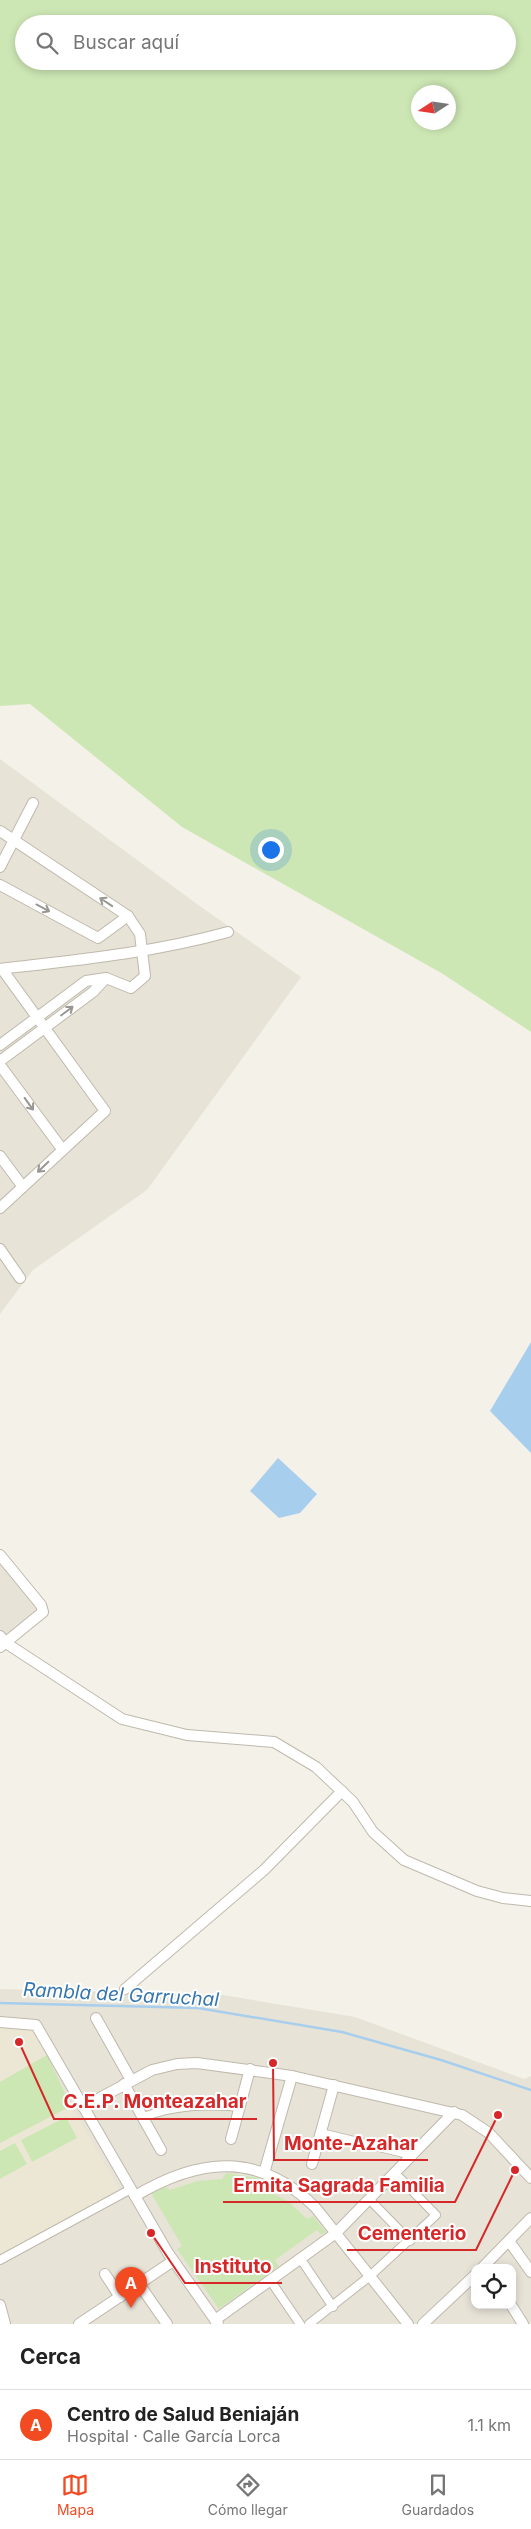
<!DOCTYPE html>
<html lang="es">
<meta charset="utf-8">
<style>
body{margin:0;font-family:Inter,sans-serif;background:#f6f6f6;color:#222}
.controls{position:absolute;right:15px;bottom:15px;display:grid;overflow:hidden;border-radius:10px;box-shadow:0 2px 8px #0003}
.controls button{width:45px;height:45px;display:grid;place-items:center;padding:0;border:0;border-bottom:1px solid #e0e0e0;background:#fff;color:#222;font:25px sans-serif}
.compass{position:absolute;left:411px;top:85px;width:45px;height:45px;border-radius:50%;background:#fff;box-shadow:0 2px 8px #0003;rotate:258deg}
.you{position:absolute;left:270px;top:849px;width:18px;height:18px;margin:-12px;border:4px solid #fff;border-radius:50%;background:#1a73e8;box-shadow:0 0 0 8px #1a73e833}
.badge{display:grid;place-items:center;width:32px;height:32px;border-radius:50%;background:#f24b22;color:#fff;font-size:16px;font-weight:700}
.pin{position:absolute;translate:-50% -41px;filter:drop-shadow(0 1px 2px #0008)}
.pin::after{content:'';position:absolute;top:26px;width:18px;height:15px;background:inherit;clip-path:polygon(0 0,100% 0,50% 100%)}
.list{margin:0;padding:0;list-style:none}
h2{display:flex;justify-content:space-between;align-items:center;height:65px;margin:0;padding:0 20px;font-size:21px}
h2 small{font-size:16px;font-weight:400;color:#767676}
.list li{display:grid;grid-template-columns:32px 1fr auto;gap:15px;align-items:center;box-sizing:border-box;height:70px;padding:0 20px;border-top:1px solid #e0e0e0}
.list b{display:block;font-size:19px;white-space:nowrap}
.list p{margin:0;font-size:16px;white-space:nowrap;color:#767676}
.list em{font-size:16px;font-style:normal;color:#767676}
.icon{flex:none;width:28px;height:28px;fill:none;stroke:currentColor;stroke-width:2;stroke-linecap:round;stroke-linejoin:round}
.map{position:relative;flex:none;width:531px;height:2324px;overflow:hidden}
.search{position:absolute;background:#fff;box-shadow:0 2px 8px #0003;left:15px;right:15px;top:15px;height:55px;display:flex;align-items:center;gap:12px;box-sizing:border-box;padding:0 18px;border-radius:28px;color:#767676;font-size:19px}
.sheet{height:135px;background:#fff}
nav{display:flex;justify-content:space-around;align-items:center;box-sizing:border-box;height:70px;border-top:1px solid #e0e0e0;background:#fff;font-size:14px;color:#767676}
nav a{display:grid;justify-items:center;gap:2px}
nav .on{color:#f24b22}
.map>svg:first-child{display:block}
</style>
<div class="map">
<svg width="531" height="2324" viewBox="0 0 531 2324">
<rect width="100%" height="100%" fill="#f4f1e9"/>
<g fill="#e8e3d7" fill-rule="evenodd">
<path d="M0,759L197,904L301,977L147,1190L33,1270L0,1314Z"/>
<path d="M0,1555L42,1609L0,1649Z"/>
<path d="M0,1989L223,1995L355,2017L524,2079L531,2076V2324H0ZM475,2268H512V2305H475Z"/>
</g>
<g fill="#ece7d4">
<path d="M0,2028H31L47,2055L0,2082Z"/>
<path d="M71,2106L121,2192L0,2257V2143Z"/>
</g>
<g fill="#cde7b4" fill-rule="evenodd">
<path d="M0,0H531V1032L443,974L182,827L30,704L0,706ZM24,24H507V61H24ZM418,92H448V122H418Z"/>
<path d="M47,2055L71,2106L0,2143V2082Z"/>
<path d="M66,2117L77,2138L32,2162L21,2140Z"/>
<path d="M15,2143L27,2164L0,2179V2151Z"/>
<path d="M226,2173L259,2178V2186L289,2202L307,2219L313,2216L326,2232L321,2235L317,2230L275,2260L279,2266L219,2309L177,2249L182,2246L151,2193L165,2186L170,2190L197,2181L222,2179Z"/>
</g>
<g fill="#a8ceee">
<path d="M531,1342V1453L490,1411Z"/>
<path d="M278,1458L317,1494L300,1513L279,1518L250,1491Z"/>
</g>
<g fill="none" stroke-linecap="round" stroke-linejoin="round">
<path stroke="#a8ceee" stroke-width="2.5" d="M0,2003L198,2008L342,2032L441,2060L531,2090"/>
<defs>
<g id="pedestrian">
<path d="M143,2117C176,2105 205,2104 240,2107"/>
<path d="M321,2133L412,2155"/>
<path d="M369,2199L410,2241"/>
<path d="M300,2258L333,2307"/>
<path d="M0,2260L131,2189"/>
<path d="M270,2280L300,2324"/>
<path d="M309,2324L370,2276L436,2215L395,2173"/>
</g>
<g id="minor">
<path d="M0,831L128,916L140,934L145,976L131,988L106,978L86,981L0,1045"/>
<path d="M0,867L33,803"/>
<path d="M0,885L98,938L128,916"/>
<path d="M0,969C78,960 152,953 228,932"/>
<path d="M0,1061L93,992L106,978"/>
<path d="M0,1065L62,1149"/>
<path d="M0,1156L23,1187"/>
<path d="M0,1208L105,1111L2,969"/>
<path d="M0,1249L20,1278"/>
<path d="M0,1555L41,1605L43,1612L0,1647"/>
<path d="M0,1636L6,1643L122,1719L187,1735L274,1742L316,1767L353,1802L373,1832L404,1860L477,1891L503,1898L531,1901"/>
<path d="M125,1989L264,1870L342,1791"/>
<path d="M96,2018L131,2080"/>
<path d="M0,2022L36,2025L168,2253L218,2324"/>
<path d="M124,2084L161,2150"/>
<path d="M83,2107L152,2070L177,2064L197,2063L292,2076L462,2115L489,2133L531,2178"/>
<path d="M231,2139L250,2069"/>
<path d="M312,2164L334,2085"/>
<path d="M264,2173L292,2076"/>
<path d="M135,2196C199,2158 258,2151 315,2207L408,2324"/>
<path d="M509,2241L531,2272"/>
<path d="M482,2268L531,2218"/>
<path d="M105,2274L120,2297"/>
<path d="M139,2284L167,2324"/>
<path d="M0,2305L5,2324"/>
<path d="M511,2305L523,2324"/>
<path d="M215,2320L336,2233L454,2112"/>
<path d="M79,2324L173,2261"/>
<path d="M423,2324L475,2275"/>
</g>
</defs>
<use href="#pedestrian" stroke="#bfb9ac" stroke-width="10"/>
<use href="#minor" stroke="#bfb9ac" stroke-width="12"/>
<use href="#pedestrian" stroke="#fff" stroke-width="8"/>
<use href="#minor" stroke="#fff" stroke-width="10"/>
</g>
<defs><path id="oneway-shaft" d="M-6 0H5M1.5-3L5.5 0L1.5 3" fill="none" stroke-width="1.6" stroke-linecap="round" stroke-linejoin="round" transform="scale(1.25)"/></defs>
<g stroke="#9a9792">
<use href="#oneway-shaft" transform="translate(106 902) rotate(-146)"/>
<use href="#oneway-shaft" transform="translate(43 908) rotate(28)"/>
<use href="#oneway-shaft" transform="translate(67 1011) rotate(-37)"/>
<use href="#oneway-shaft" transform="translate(29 1104) rotate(54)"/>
<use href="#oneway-shaft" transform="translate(43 1167) rotate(136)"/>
</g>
<g text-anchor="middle" stroke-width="4" stroke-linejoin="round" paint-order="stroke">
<g font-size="19" font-style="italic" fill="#3476b0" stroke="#fff">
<text transform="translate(121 1994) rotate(3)" y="7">Rambla del Garruchal</text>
</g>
</g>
<path fill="none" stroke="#d62828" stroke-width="2" d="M19 2042L54 2119H257M273 2063L274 2160H428M498 2115L455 2202H223M515 2170L476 2250H347M151 2233L185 2283H282"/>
<g fill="#d62828" stroke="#fff" stroke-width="2">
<circle cx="19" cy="2042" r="5"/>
<circle cx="273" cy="2063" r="5"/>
<circle cx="498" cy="2115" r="5"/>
<circle cx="515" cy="2170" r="5"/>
<circle cx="151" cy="2233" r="5"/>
</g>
<g font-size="19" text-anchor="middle" font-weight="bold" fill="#d62828" stroke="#fff" stroke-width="4" stroke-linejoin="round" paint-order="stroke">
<text x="155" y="2108">C.E.P. Monteazahar</text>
<text x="351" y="2150">Monte-Azahar</text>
<text x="339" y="2192">Ermita Sagrada Familia</text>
<text x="412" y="2240">Cementerio</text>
<text x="233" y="2273">Instituto</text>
</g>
</svg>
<div class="controls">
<button><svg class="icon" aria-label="locate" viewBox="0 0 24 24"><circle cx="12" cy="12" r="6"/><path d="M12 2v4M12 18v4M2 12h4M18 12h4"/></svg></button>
</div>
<svg class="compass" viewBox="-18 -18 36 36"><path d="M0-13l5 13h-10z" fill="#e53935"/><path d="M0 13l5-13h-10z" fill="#767676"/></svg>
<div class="you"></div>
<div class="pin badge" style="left:131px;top:2308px">A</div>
<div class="search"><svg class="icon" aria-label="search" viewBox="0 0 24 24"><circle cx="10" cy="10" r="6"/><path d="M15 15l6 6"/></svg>Buscar aquí</div>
</div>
<section class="sheet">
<h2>Cerca<small></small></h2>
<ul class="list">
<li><span class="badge">A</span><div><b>Centro de Salud Beniaján</b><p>Hospital · Calle García Lorca</p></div><em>1.1 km</em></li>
</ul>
</section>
<nav>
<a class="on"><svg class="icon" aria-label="map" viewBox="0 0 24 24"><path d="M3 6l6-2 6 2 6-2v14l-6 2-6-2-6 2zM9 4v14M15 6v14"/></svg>Mapa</a>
<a><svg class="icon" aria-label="directions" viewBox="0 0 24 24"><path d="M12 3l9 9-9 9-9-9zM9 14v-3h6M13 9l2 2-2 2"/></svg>Cómo llegar</a>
<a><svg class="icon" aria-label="saved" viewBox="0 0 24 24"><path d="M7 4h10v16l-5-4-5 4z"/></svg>Guardados</a>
</nav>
